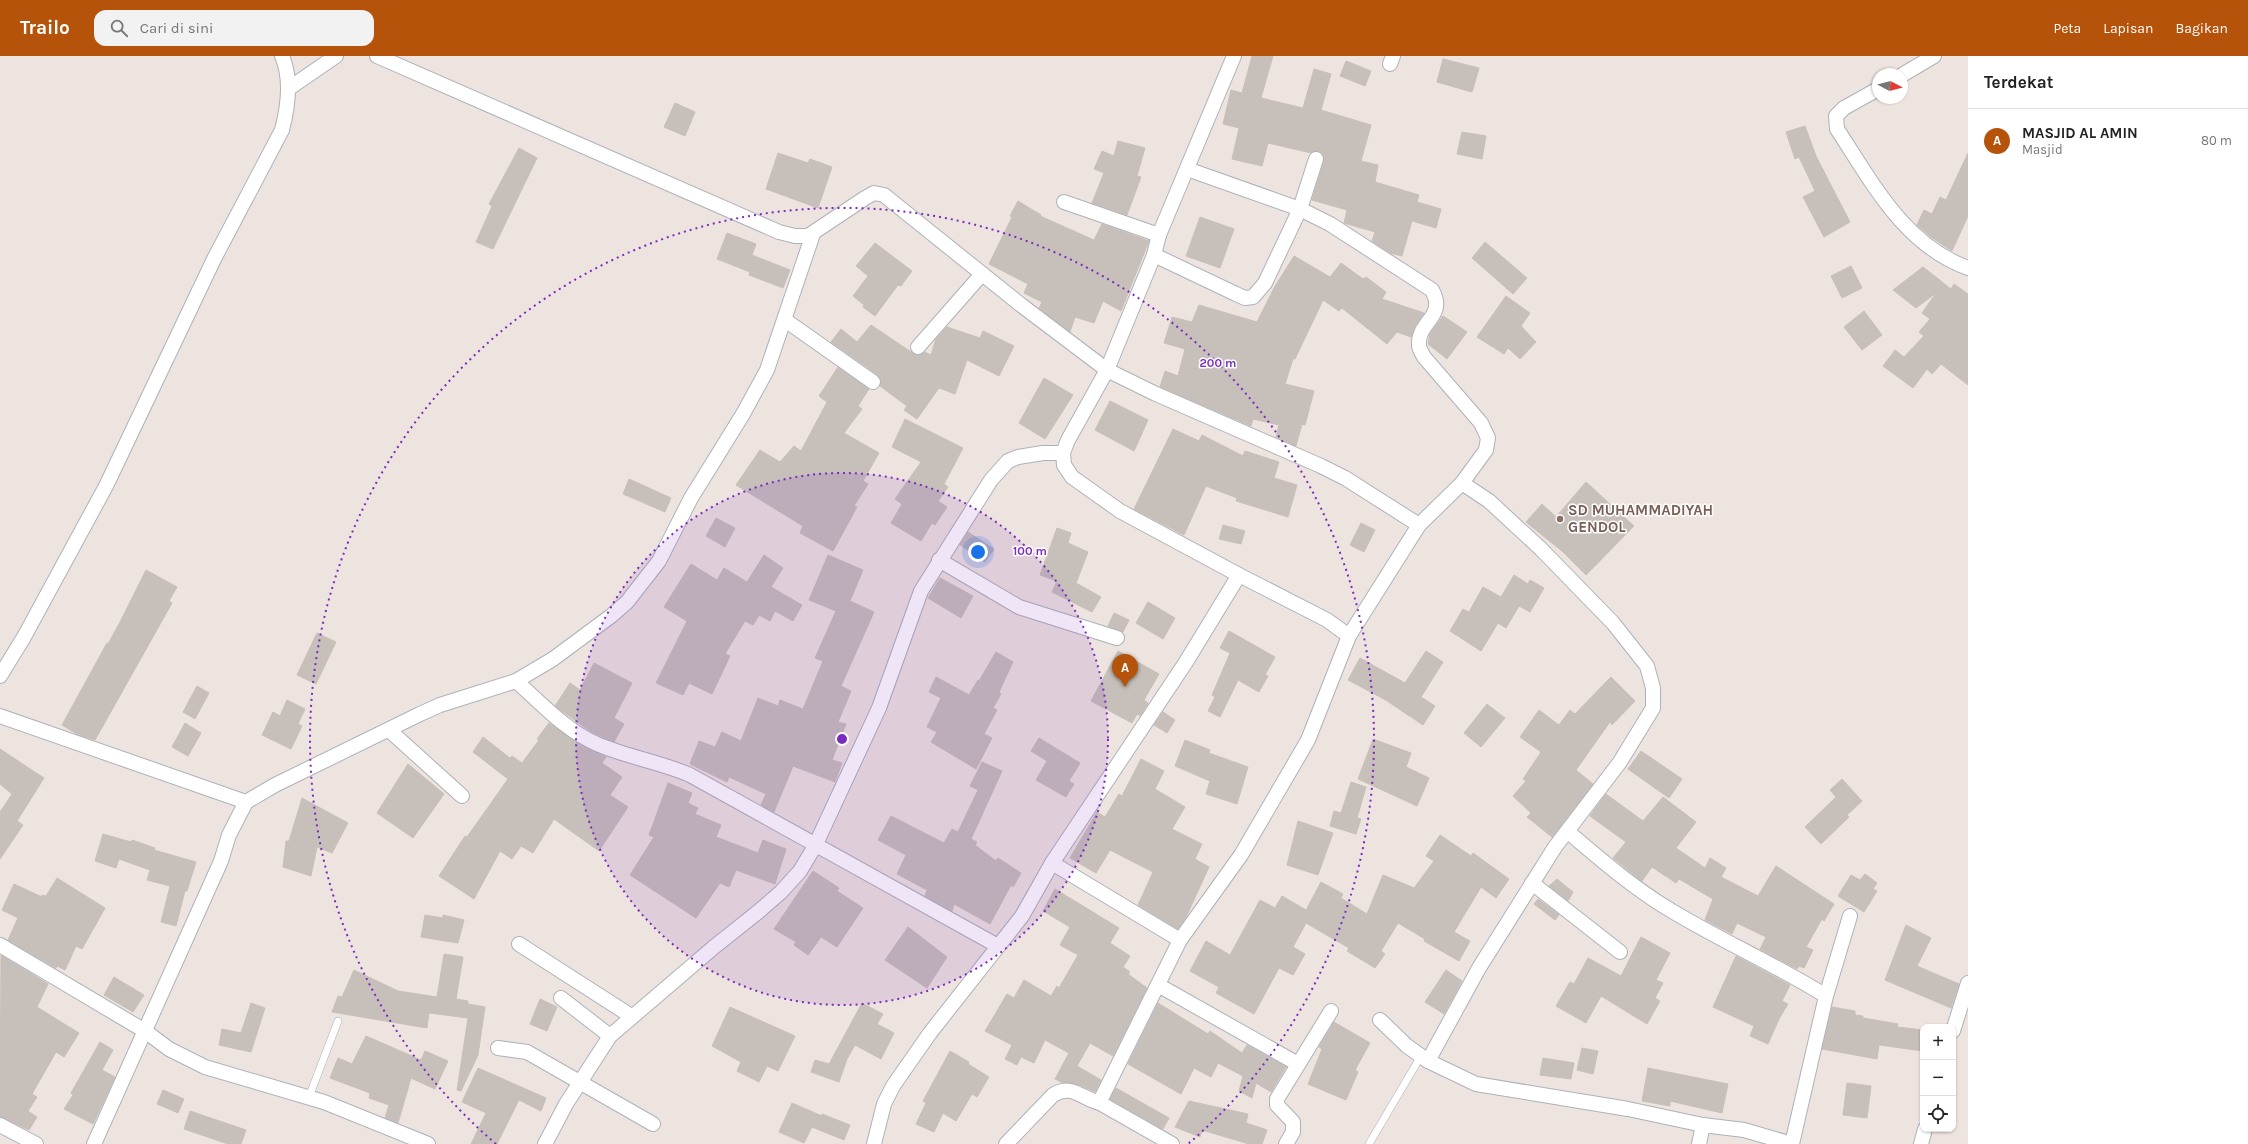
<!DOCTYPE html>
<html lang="id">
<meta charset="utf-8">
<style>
body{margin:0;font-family:Karla,sans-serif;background:#f2f2f2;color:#222}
.controls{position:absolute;right:12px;bottom:12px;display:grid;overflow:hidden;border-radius:8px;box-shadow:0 1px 3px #0004}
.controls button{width:36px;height:36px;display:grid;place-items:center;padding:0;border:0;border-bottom:1px solid #e0e0e0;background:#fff;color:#222;font:20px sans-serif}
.compass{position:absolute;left:1872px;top:12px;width:36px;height:36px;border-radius:50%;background:#fff;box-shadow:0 1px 3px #0004;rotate:97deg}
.you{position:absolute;left:978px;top:496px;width:14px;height:14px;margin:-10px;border:3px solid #fff;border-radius:50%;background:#1a73e8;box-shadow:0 0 0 6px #1a73e833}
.badge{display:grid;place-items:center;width:26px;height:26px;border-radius:50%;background:#b45309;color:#fff;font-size:13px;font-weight:700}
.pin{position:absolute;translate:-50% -33px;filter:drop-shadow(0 1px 2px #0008)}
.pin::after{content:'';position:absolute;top:21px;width:14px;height:12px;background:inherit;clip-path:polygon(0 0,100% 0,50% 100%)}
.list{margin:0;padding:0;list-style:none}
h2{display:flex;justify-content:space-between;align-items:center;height:52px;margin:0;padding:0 16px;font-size:17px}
h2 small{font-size:13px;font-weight:400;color:#767676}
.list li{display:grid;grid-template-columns:26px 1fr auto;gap:12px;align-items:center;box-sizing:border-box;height:64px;padding:0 16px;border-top:1px solid #e0e0e0}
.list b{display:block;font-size:15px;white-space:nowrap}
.list p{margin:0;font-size:13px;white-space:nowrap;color:#767676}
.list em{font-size:13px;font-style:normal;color:#767676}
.icon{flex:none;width:22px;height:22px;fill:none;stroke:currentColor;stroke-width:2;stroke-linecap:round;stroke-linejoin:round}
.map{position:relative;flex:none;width:1968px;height:1088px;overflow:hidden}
header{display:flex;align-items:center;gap:24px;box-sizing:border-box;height:56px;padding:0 20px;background:#b45309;color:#fff}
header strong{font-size:19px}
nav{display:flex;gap:22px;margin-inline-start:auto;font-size:14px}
.search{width:280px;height:36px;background:#f2f2f2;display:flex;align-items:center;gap:10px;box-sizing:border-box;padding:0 14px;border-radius:12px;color:#767676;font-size:15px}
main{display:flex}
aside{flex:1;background:#fff}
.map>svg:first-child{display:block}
</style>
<header>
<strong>Trailo</strong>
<div class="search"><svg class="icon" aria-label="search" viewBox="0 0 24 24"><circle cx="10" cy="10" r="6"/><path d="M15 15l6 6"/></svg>Cari di sini</div>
<nav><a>Peta</a><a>Lapisan</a><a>Bagikan</a></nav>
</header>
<main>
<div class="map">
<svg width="1968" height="1088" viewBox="0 0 1968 1088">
<rect width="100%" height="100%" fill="#eee4df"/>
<g fill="#c6bfba" stroke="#cabfb8">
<path d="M1252,0H1273L1261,42L1303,52L1314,13L1331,18L1321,54L1371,69L1361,105L1378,109L1375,126L1419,139L1417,146L1441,153L1436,172L1412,165L1402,200L1390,197L1372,185L1375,176L1344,167L1347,154L1312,144L1324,105L1323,98L1319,95L1311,97L1268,87L1262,110L1232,103L1239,72L1223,68L1231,34L1242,37Z"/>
<path d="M1443,3L1479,12L1472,36L1437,26Z"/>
<path d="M1346,5L1371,15L1365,30L1340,20Z"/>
<path d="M675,47L695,56L685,80L664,71Z"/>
<path d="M1805,70L1816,100L1850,166L1824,181L1803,141L1815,135L1799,101L1795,103L1786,76Z"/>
<path d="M1462,76L1486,80L1482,103L1457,98Z"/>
<path d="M1118,85L1145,92L1137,120L1141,121L1127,159L1092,147L1104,117L1094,113L1102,95L1114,100Z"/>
<path d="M519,92L537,102L493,193L476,186L492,150L489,148Z"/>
<path d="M778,97L808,107L810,103L832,111L818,152L766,133Z"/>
<path d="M1968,97V160L1952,195L1931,181L1917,169L1924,154L1932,158L1940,141L1946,144Z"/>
<path d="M1018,145L1041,159L1040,160L1094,184L1102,168L1149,185L1121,255L1103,245L1094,267L1075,261L1070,276L1039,252L1042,246L1024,237L1028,228L989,208L1012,161L1010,160Z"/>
<path d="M1200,161L1234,173L1220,212L1186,200Z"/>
<path d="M727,177L756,188L752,199L790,214L783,232L749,219L750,216L717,203Z"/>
<path d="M1485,186L1527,222L1513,238L1472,202Z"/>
<path d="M875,187L912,215L901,230L898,229L875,260L863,251L864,249L853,240L868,220L856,210Z"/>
<path d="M1294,200L1330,221L1341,207L1363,223L1366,221L1386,236L1382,243L1424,257L1415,270L1411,281L1397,276L1387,288L1342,252L1339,255L1323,244L1295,303H1293L1285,328L1314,335L1305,369L1302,368L1296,390L1276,381L1279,369L1253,363L1251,370L1160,331L1165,315L1178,320L1185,293L1164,287L1172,261L1192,266L1199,249L1257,266L1274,232Z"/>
<path d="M1851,210L1862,232L1842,242L1831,220Z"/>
<path d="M1923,211L1951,233L1954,228L1968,238V329L1941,308L1932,318L1927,313L1913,332L1883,310L1895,294L1904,301L1924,280L1919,276L1930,263L1922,257L1936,237L1916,252L1893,234Z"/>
<path d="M1506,240L1530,257L1521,270L1536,286L1520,303L1508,292L1504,298L1477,281Z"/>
<path d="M1864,255L1882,279L1862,294L1844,271Z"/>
<path d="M1443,260L1467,276L1447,303L1428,288L1430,278Z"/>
<path d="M871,269L917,300L925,296L931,299L936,283L947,271L980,282L983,275L1014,290L999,320L967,304L955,338L939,332L917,363L904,354L907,350L880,330L881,323L878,319L831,286L841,273L857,286Z"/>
<path d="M838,311L869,333L858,350L862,353L844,377L879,397L863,425L868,428L854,450L857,451L833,495L800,477L803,470L736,429L760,394L780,406L794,390L801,395L827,346L819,340Z"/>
<path d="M1044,322L1073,339L1045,383L1019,367Z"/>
<path d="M1110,345L1148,364L1134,395L1095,374Z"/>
<path d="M905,363L963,392L944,428L948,431L938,445L947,451L935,469L932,467L921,485L891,467L902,448L895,443L921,406L892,391Z"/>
<path d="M1173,373L1199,385L1202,379L1243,400L1245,395L1279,406L1274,422L1297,429L1288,461L1236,445L1237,442L1206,430L1184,479L1134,453Z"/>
<path d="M629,423L671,442L665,456L623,438Z"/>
<path d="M1586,426L1634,470L1586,519L1563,496L1526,466L1542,448L1556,461Z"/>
<path d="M716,462L735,472L725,491L706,480Z"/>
<path d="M1361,467L1375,474L1364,496L1350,489Z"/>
<path d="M1223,469L1245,475L1241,488L1219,483Z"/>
<path d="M1057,472L1071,477L1068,487L1088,496L1076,527L1101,541L1092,556L1052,536L1057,525L1040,519Z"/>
<path d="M968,476L994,493L985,506L960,489Z"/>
<path d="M764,499L783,512L771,531L802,549L793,565L775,555L770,565L759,559L753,569L745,565L725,598L730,600L712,638L689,627L683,639L656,627L687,565L664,551L691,508L717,524L724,512L747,526Z"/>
<path d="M828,499L863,514L850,545L874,556L841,630L851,635L838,666L846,668L832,704L842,707L835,726L793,710L774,756L761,749L766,738L729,721L727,726L690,708L699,685L715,691L722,676L741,685L758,642L778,650L780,644L803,653L823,605L815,602L836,555L809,544Z"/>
<path d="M146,514L177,531L169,545L172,547L95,684L77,678L62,669L107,587L108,588L120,566Z"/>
<path d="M1514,519L1528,528L1530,524L1544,532L1530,556L1519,550L1506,572L1498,567L1481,595L1450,575L1463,553L1469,556L1483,531L1501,541Z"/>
<path d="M940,522L973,540L961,562L928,542Z"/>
<path d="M1148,546L1175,562L1163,583L1136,567Z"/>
<path d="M1114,557L1129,564L1123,576L1108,570Z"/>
<path d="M1229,575L1275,601L1265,619L1268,620L1259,636L1238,624L1220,661L1208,655L1215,641L1212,639L1230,597L1220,592Z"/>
<path d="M317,577L336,586L316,628L297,619Z"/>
<path d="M1118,595L1159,618L1144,644L1148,647L1140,660L1137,658L1132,667L1091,645Z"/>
<path d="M1426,595L1443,606L1421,641L1435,650L1423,669L1384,643L1348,624L1360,602L1405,627Z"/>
<path d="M996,596L1013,606L999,636L1001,638L993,652L997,654L984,678L992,682L976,713L931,686L937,676L927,671L941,642L929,636L936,621L969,639L978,624L979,625Z"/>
<path d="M594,607L632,627L614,662L624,668L614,686L590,675L555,650L570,627L580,634Z"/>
<path d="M1611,621L1635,645L1612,669L1610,666L1576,714L1593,728L1552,781L1527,761L1531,757L1513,740L1526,725L1523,723L1541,696L1520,681L1539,654L1559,669L1570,654L1575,658Z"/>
<path d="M197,630L209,637L195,663L183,656Z"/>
<path d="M287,644L305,653L298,668L302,670L291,693L262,679L273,656L280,660Z"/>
<path d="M1487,648L1505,662L1481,691L1464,677Z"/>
<path d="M1163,656L1175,664L1167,677L1154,669Z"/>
<path d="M185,667L201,677L188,700L172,691Z"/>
<path d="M549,667L581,690L606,701L602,707L622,721L610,739L628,751L599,795L554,763L533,797L521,790L512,803L500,795L474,843L439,820L465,780L467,781L508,723L473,696L483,681L510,702L512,700L522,707L539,684L537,683Z"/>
<path d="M1039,682L1080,707L1069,725L1074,728L1066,741L1036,724L1047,705L1031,695Z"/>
<path d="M1373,683L1411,697L1406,711L1429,722L1417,750L1358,723Z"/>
<path d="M1185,684L1210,694L1209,697L1248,711L1237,748L1206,738L1210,725L1175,710Z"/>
<path d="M0,693L44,722L17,765L23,769L0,803V756L12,738L0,728Z"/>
<path d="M1641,695L1682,723L1669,742L1628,713Z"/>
<path d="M1141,703L1164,715L1155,733L1185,751L1172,773L1202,788L1195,803L1209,811L1186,861L1178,873L1138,849L1153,816L1110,794L1096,817L1070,802L1097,756L1105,761L1119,738L1122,740Z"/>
<path d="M982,706L1002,715L971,783L977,786L975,789L996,805L998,802L1021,817L1013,831L1011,829L990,868L954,848L952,855L925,840L927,834L897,818L906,799L878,784L891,760L944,787L952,773L958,776L978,734L970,730Z"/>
<path d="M408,708L444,738L413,782L377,757Z"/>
<path d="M1842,723L1862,745L1847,759L1849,761L1821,788L1805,771L1836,741L1830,734Z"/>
<path d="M1351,726L1366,731L1357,762L1361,763L1356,778L1330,770L1334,755L1341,757Z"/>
<path d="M668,727L692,737L688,747L698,752L695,758L721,769L716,781L758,797L763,784L786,793L775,828L736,814L729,831L720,827L696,862L630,819L654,781L649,779Z"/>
<path d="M1606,738L1643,765L1663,741L1696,766L1676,792L1705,812L1710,802L1726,812L1721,821L1758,840L1776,810L1834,848L1824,865L1822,863L1806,891L1813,894L1804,912L1799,910L1797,913L1760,893L1766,881L1737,867L1732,878L1705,864L1713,843L1679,823L1676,827L1652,811L1642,825L1613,802L1626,786L1590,760Z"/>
<path d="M302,742L348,767L332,797L317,791L311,820L283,811L286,785H289Z"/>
<path d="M1298,765L1333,777L1318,819L1287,809Z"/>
<path d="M103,778L131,786L132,784L155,792L154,794L196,806L187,835H185L176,870L161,866L170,830L147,824L150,814L119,803L116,812L95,805Z"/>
<path d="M1440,779L1471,800L1473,797L1509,823L1496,842L1481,831L1454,876L1470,885L1459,905L1424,885L1425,883L1398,867L1381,895L1385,898L1375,912L1347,895L1349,892L1306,867L1293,891L1305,898L1293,919L1279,912L1254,958L1216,937L1219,931L1190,915L1206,885L1230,899L1260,844L1275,852L1282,840L1306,854L1321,826L1343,838L1341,842L1367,858L1383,819L1414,832L1434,805L1426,800Z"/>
<path d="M813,815L839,832L837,835L863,852L837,891L821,881L808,899L794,889L796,886L774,873Z"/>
<path d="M1865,818L1877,827L1873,833L1877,835L1864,856L1838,840L1851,819L1860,824Z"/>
<path d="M57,822L105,852L82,893L76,890L65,914L57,910L56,912L8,884L18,862L2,854L14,828L42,841V839L46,840Z"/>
<path d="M1557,823L1573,836L1568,845L1549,830Z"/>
<path d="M1055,833L1119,872L1110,887L1130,900L1123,911L1130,916L1128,918L1147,932L1113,1000L1090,987L1077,1010L1101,1024L1095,1036L1080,1029L1063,1027L1055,1023L1069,997L1045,984L1034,1007L1021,1001L1017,1009L1005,1003L1012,989L985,975L1007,938L1014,942L1024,924L1051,940L1057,930L1059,932L1078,899L1060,889L1070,871L1043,855Z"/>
<path d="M1538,843L1559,859L1555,864L1534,848Z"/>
<path d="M425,859L443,862V859L464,864L458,887L421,881Z"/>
<path d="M1906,869L1931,882L1917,910L1959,928L1951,952L1885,924Z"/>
<path d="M908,871L947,901L927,932L885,904Z"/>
<path d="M1641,881L1670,897L1656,924L1663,927L1655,942L1660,945L1647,968L1601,940L1586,967L1556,950L1570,926L1574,928L1588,902L1621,920Z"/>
<path d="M444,898L463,901L456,943L468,945V948L485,951L478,999L461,1035L457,1034L468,962L429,957L427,972L332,956L338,940L342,941L354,914L398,935L437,941Z"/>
<path d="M1,899L48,928L37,951L79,977L64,1001L56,996L32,1038L37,1041L28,1055L37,1061L29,1074L0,1061Z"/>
<path d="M1736,900L1790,929L1782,945L1788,948L1779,963L1768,988L1750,980L1754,970L1713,951Z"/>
<path d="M1446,914L1462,925L1444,958L1425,946Z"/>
<path d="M114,921L144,939L133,956L104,939Z"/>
<path d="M540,943L557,951L547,975L530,968Z"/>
<path d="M251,947L265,952L251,996L219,989L222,973L241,977Z"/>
<path d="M862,947L883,958L877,968L894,977L881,1003L855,989L847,1003L839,1026L811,1016L815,1004L829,1008Z"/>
<path d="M1158,947L1208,978L1210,975L1242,997L1247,989L1286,1011L1271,1036L1256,1027L1252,1042L1239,1035L1243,1020L1218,1007L1211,1021L1194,1012L1181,1038L1128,1008Z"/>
<path d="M730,951L795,980L778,1015L767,1010L759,1026L737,1015L741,1006L712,990Z"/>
<path d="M1832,951L1855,955V959L1863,960V962L1898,968L1897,971L1923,974V995L1879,989L1877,1003L1822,993Z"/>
<path d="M1334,966L1370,987L1355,1014L1358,1016L1346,1044L1308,1028L1322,993L1319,991Z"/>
<path d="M366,980L421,1004L425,995L448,1005L435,1033L411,1022L398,1067L385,1062L389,1049L369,1042L370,1037L330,1022L338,1002L352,1008Z"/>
<path d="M100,986L113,994L102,1014L115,1021L93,1068L64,1053L73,1039L71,1037Z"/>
<path d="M1582,992L1598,995L1593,1018L1577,1014Z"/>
<path d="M950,995L969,1006L968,1008L989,1021L977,1041L972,1038L956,1065L943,1057L934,1076L916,1068L926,1047L923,1045Z"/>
<path d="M1543,1002L1574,1007L1571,1023L1540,1019Z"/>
<path d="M478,1012L546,1042L541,1055L519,1044L497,1088H471L486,1057L462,1046Z"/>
<path d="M1648,1012L1728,1028L1722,1057L1670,1045V1050L1642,1045Z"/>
<path d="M1847,1027L1871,1030L1867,1062L1843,1059Z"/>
<path d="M1116,1032L1169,1062L1163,1073L1110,1043Z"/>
<path d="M163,1034L184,1043L178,1057L157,1048Z"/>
<path d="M1189,1045L1248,1058L1246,1067L1267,1074L1262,1088H1249L1202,1074L1200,1081L1175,1071Z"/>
<path d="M792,1047L822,1060V1058L850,1069L844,1084L812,1071L804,1087L779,1076Z"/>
<path d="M190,1055L246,1074L241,1088H228L184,1073Z"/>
</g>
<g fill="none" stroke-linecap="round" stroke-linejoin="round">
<defs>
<g id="service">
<path d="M309,1041L338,965"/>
<path d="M1369,1088L1421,1000"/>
</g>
<g id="minor">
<path d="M377,0L779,176L795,180H808L865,142L874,137L884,139L1021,249L1107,314L1156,338L1321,410L1345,422L1419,469L1462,427L1489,445L1541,493L1613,567L1647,610L1653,632V652L1620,706L1555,791L1479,912L1428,1005L1476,1028L1628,1053L1703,1069L1744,1074L1792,1088"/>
<path d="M1390,8L1393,0"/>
<path d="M1902,19L1934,0"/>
<path d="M288,33L336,0"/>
<path d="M1878,33L1844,52L1836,60L1837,73C1872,126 1904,189 1968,212"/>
<path d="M1187,113L1300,153L1316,103"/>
<path d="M1064,146L1159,179"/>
<path d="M1154,199L1236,238L1245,242L1253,241L1265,227L1300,153L1330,168L1432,234C1447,261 1417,266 1419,289C1419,293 1422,297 1424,301L1481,367L1488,382L1486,394L1462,427"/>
<path d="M785,264L873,326"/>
<path d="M918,291L982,218"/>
<path d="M939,504L1019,551L1117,582"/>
<path d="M1349,580L1419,469"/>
<path d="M0,620L24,581L106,430L214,203L282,74C288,51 292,23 282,0"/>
<path d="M516,625C541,647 566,675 597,688C627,701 660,706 690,719L998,890"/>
<path d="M0,660L246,746"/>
<path d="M389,674L462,740"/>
<path d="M1567,775C1599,802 1631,830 1667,852C1719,884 1775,908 1826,940"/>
<path d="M1052,807L1180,884"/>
<path d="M1532,827L1620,896"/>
<path d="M519,888L631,960"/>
<path d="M0,889L145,975L169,993L205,1011L324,1046L428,1088"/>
<path d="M1158,929L1298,1008"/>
<path d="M561,942L610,980"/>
<path d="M1380,964L1407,990L1428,1005"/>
<path d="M1953,975L1968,927"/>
<path d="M498,992L527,996L653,1068"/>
<path d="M0,1069L36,1088"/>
<path d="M94,1088L221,805L229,779L246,746L275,729L420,658L440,649L516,625L553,603L611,560L627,546L659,505L691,442L743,358L767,314L813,178"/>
<path d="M545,1088L566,1048L610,980L714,891L758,856L781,836L800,815L815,790L879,652L921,535L991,424L1008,405L1018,401L1043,397H1063"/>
<path d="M874,1088L884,1048L893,1030L930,977L1022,860L1052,807L1186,606L1239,519L1120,455L1072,421L1064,409L1063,397L1068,384L1107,314L1154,199L1159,179L1234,0"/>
<path d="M1006,1088L1053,1039C1072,1027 1082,1043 1100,1047"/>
<path d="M1172,1088L1100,1047V1045L1180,884L1241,799L1308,684L1349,580L1327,564L1239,519"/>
<path d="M1286,1088L1293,1076V1066L1277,1049V1043L1331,955"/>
<path d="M1699,1088L1703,1069"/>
<path d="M1792,1088L1826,940L1850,860"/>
<path d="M1921,1088L1925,1073"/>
</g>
</defs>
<use href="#service" stroke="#acb2b9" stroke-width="8"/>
<use href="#minor" stroke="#acb2b9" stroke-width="16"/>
<use href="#service" stroke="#fff" stroke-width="7"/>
<use href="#minor" stroke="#fff" stroke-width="14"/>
</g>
<circle cx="842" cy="683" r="266" fill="#7b2cbf" fill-opacity=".12"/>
<g fill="none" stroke="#7b2cbf" stroke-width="2" stroke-dasharray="2 4">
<circle cx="842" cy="683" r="266"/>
<path d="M496 1088A532 532 0 1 1 1188 1088"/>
</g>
<circle fill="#8d6e63" stroke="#fff" stroke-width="1.5" cx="1560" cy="463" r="4"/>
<g text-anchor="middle" stroke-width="3" stroke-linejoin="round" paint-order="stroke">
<g font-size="15" font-weight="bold" fill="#785e54" stroke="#fff" text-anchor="start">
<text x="1568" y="459">SD MUHAMMADIYAH<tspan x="1568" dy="17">GENDOL</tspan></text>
</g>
</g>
<circle cx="842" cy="683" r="6" fill="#7b2cbf" stroke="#fff" stroke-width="2"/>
<g font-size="12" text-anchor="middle" font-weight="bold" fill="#7b2cbf" stroke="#fff" stroke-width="3" stroke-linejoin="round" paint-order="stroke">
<text x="1218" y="311">200 m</text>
<text x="1030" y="499">100 m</text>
</g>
</svg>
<div class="controls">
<button>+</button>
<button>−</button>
<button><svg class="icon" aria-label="locate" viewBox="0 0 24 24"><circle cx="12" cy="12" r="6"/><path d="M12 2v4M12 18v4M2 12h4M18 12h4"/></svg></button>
</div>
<svg class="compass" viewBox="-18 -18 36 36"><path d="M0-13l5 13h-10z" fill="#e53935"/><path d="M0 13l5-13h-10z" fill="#767676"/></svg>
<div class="you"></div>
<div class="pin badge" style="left:1125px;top:631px">A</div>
</div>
<aside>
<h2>Terdekat<small></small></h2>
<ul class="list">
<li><span class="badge">A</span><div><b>MASJID AL AMIN</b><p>Masjid</p></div><em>80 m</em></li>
</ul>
</aside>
</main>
